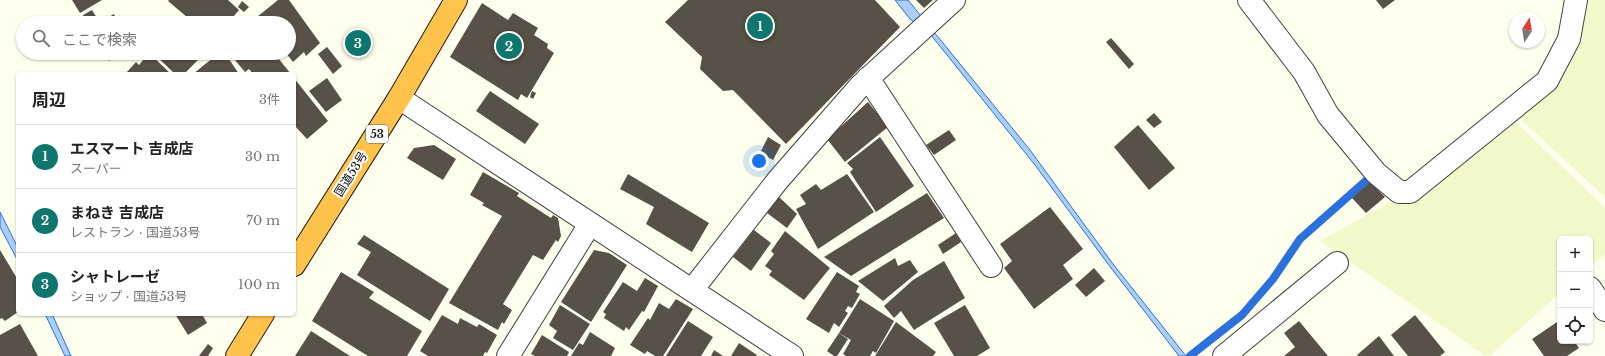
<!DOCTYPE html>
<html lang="ja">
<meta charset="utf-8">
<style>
body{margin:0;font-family:"Libre Baskerville","Noto Sans JP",serif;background:#f6f6f6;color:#222}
.controls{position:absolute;right:12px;bottom:12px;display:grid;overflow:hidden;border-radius:6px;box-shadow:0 1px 3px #0004}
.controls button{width:36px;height:36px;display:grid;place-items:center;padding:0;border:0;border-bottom:1px solid #e0e0e0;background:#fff;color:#222;font:20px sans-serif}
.compass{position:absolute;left:1509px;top:12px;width:36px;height:36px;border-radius:50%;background:#fff;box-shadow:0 1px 3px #0004;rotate:12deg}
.you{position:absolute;left:759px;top:161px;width:14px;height:14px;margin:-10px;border:3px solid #fff;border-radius:50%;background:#1a73e8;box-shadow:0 0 0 6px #1a73e833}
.badge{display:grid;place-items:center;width:26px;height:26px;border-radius:50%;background:#0f766e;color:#fff;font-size:13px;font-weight:700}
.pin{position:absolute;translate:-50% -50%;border:2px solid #fff;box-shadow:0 1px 4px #0006}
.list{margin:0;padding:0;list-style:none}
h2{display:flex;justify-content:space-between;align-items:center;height:52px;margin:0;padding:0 16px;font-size:17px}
h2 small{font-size:13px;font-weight:400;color:#767676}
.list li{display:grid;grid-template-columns:26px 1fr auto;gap:12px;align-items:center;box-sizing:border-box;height:64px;padding:0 16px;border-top:1px solid #e0e0e0}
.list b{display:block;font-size:15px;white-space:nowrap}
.list p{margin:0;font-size:13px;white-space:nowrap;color:#767676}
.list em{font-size:13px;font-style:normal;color:#767676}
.icon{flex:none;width:22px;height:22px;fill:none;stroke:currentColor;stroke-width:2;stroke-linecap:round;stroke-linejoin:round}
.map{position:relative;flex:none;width:1605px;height:356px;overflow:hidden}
.search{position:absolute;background:#fff;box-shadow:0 1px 3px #0004;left:16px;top:16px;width:280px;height:44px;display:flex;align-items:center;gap:10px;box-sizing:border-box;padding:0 14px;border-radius:22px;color:#767676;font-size:15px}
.panel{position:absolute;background:#fff;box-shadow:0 1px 3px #0004;left:16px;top:72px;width:280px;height:244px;border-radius:6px}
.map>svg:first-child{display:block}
</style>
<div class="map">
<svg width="1605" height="356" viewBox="0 0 1605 356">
<rect width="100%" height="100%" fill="#ffffed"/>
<g fill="#f3f8ca">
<path d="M1585,0H1605V197L1518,117Z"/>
<path d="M1514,120L1605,208V254L1590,267V239H1560V293L1489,356H1486L1320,241L1394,200L1413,202Z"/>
</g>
<g fill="#abcefd" stroke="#2a71dc">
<path d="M895,0H908L1030,150L1113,264L1186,356H1179L1108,264L1035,165L931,35L910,19Z"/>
<path d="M0,212L18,248V261L0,227Z"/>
<path d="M45,314H52L71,356H65Z"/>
</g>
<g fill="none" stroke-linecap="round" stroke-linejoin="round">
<path stroke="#2a71dc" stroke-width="8" d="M1190,356L1242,315L1273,279L1300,239L1369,178L1375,182"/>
</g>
<g fill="#575148">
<path d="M72,0H102L80,13Z"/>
<path d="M169,0H228L239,10L228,23H194L168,1Z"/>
<path d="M278,0H289L320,43L306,56L304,52L293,62L286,53H289V23H262L257,17Z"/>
<path d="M688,0H875L900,27L786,144L733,90L723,91L700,69L702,57L665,22Z"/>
<path d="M916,0H933L924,8Z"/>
<path d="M1376,0H1395L1383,9Z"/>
<path d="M242,1L249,7L244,12L238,7Z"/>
<path d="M482,3L508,20L513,13L538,28L534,35L548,44L547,48L554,53L527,98L521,94L518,100L450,57Z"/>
<path d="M92,10L97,18L87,23L83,15Z"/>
<path d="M114,14L118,23H99Z"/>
<path d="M247,19L251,23H242Z"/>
<path d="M1111,38L1134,64L1129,69L1106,42Z"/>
<path d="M327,47L342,66L333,74L318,54Z"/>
<path d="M75,53H86L78,59Z"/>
<path d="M105,53H119L109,61Z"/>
<path d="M149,53L171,74H129L127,72L136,62L139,65Z"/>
<path d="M153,53H195L200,58L184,74H175Z"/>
<path d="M219,53H225L239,74H193Z"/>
<path d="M235,53H274L291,74H253L249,69L245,72L234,59L238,56Z"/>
<path d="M294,78L328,121L307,139L294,125Z"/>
<path d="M327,78L342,100L326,112L309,91Z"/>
<path d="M490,91L539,124L525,144L476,111Z"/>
<path d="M532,91L536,93L533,99L530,97Z"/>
<path d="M868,102L888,127L845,162L827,139Z"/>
<path d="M1154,113L1162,122L1154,128L1146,120Z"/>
<path d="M1138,125L1175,168L1149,190L1114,147Z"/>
<path d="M949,130L956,140L934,155L926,145Z"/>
<path d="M768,137L781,145L773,160L760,153Z"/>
<path d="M880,137L914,186L876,212L850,172L853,169L847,163Z"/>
<path d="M434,145L456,159L443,180L407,158L414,148Z"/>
<path d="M483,172L519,193L517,196L551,218L553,215L558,218L561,236L558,242L556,240L543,260L533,255L503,304L512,310L504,324L502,322L498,330L449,303L502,216L482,205L484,203L470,195Z"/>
<path d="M628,174L709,223L692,252L646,224L654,207L620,189Z"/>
<path d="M847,174L874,212L818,249L796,209L806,204L800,195L816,184L821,190Z"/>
<path d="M1370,182L1385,197L1366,213L1352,198Z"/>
<path d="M927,193L944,218L851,276L824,257Z"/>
<path d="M779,197L797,214L787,228L767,213Z"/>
<path d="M1050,207L1083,249L1063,265L1073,279L1034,309L1004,268L1012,261L1000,244Z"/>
<path d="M754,230L771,243L751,271L733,257Z"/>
<path d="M785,231L830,268L804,300L769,275L772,271L765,266L774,254L771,251Z"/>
<path d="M956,233L961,242L943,254L938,245Z"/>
<path d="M364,235L449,289L430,321L357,275L371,252L357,244Z"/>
<path d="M0,250L18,280V312L5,321L2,318L0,319Z"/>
<path d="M594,250L609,253L627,265L591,322L561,302Z"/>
<path d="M895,258L898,266L910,260L918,272L883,301L858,281Z"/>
<path d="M944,261L965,298L914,330L901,311L894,318L884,306L913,280Z"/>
<path d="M1094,268L1105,281L1086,297L1075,285Z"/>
<path d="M341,272L374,292L369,298L422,331L407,356H368L312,321Z"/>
<path d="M837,272L859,286L856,292L860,294L852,308L848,306L845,311L848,313L839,327L834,323L829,333L806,319Z"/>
<path d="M645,278L658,286L644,312L642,311L629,330L626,327L624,331L604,318L606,314L603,312L623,282L637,291Z"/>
<path d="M676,299L693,309L663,356H655L647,351L645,354L630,345L648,318L650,320L659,303L669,309Z"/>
<path d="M860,299L894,321L876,353L873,351L870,356H846L843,354L851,340L839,333Z"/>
<path d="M560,305L590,324L573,350L553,338L557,331L549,325Z"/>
<path d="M965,305L990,348L977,356H954L934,323Z"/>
<path d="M175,314H202L207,323L188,335Z"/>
<path d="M442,315L458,324L460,318L477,327L479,324L497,335L487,353L485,352L483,356H428L420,351Z"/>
<path d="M1415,315L1445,352L1440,356H1408L1391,335Z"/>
<path d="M1560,320V341H1574L1579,348L1567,356H1544L1532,339Z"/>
<path d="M688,321L713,337L701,356H666Z"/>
<path d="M1299,321L1328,356H1284L1295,347L1284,333Z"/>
<path d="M896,322L936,352L933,356H875Z"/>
<path d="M20,324L38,356H0V335Z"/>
<path d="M311,331L350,356H295Z"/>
<path d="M590,332L615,348L611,356H571L579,343L583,345Z"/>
<path d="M839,333L848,339L837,356H834L827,351Z"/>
<path d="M542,335L569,352L567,356H535L531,354Z"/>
<path d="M1379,336L1394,356H1358L1357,355Z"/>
<path d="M739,343L757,355L756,356H731Z"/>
<path d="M208,344L213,348L208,356H199Z"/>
<path d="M714,350L723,356H711Z"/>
</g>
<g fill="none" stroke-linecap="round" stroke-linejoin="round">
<defs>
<g id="street">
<path d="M1249,0L1304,72L1328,115L1376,173L1399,192H1410L1547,81L1569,39L1576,0"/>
<path d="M868,78L991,266"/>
<path d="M399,98L792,356"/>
<path d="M1590,288L1605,310"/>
<path d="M692,290L778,180L861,85L954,0"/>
<path d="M508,356L590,224"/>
<path d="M1224,356L1337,263"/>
</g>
<g id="highway">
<path d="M294,265L399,98L456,0"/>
<path d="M237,356L263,314"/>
</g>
</defs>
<use href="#street" stroke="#404040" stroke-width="24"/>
<use href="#highway" stroke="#1e1e1e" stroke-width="24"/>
<use href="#street" stroke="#fff" stroke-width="22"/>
<use href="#highway" stroke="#ffc24b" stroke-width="22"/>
</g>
<g text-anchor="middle" stroke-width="4" stroke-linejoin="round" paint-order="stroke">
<rect fill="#fff" stroke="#565656" stroke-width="1" x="366" y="125" width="22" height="18" rx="3"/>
<g font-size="11" font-weight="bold" fill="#0d0d0d">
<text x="377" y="138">53</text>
</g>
<g font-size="12" fill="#0d0d0d" stroke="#fff">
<text transform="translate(351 174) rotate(-58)" y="4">国道53号</text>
</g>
</g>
</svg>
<div class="controls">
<button>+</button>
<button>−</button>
<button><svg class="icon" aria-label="locate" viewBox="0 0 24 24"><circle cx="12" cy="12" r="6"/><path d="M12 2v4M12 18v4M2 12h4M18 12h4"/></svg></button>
</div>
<svg class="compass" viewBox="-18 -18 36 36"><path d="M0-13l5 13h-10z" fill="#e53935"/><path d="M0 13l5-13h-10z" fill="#767676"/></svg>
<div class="you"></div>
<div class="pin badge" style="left:760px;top:26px">1</div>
<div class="pin badge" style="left:509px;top:46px">2</div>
<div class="pin badge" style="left:358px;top:43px">3</div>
<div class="search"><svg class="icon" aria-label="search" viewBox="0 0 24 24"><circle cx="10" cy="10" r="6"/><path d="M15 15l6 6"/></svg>ここで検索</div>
<section class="panel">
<h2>周辺<small>3件</small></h2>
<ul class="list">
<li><span class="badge">1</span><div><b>エスマート 吉成店</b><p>スーパー</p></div><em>30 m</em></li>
<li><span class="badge">2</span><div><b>まねき 吉成店</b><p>レストラン · 国道53号</p></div><em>70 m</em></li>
<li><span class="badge">3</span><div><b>シャトレーゼ</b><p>ショップ · 国道53号</p></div><em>100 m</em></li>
</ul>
</section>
</div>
